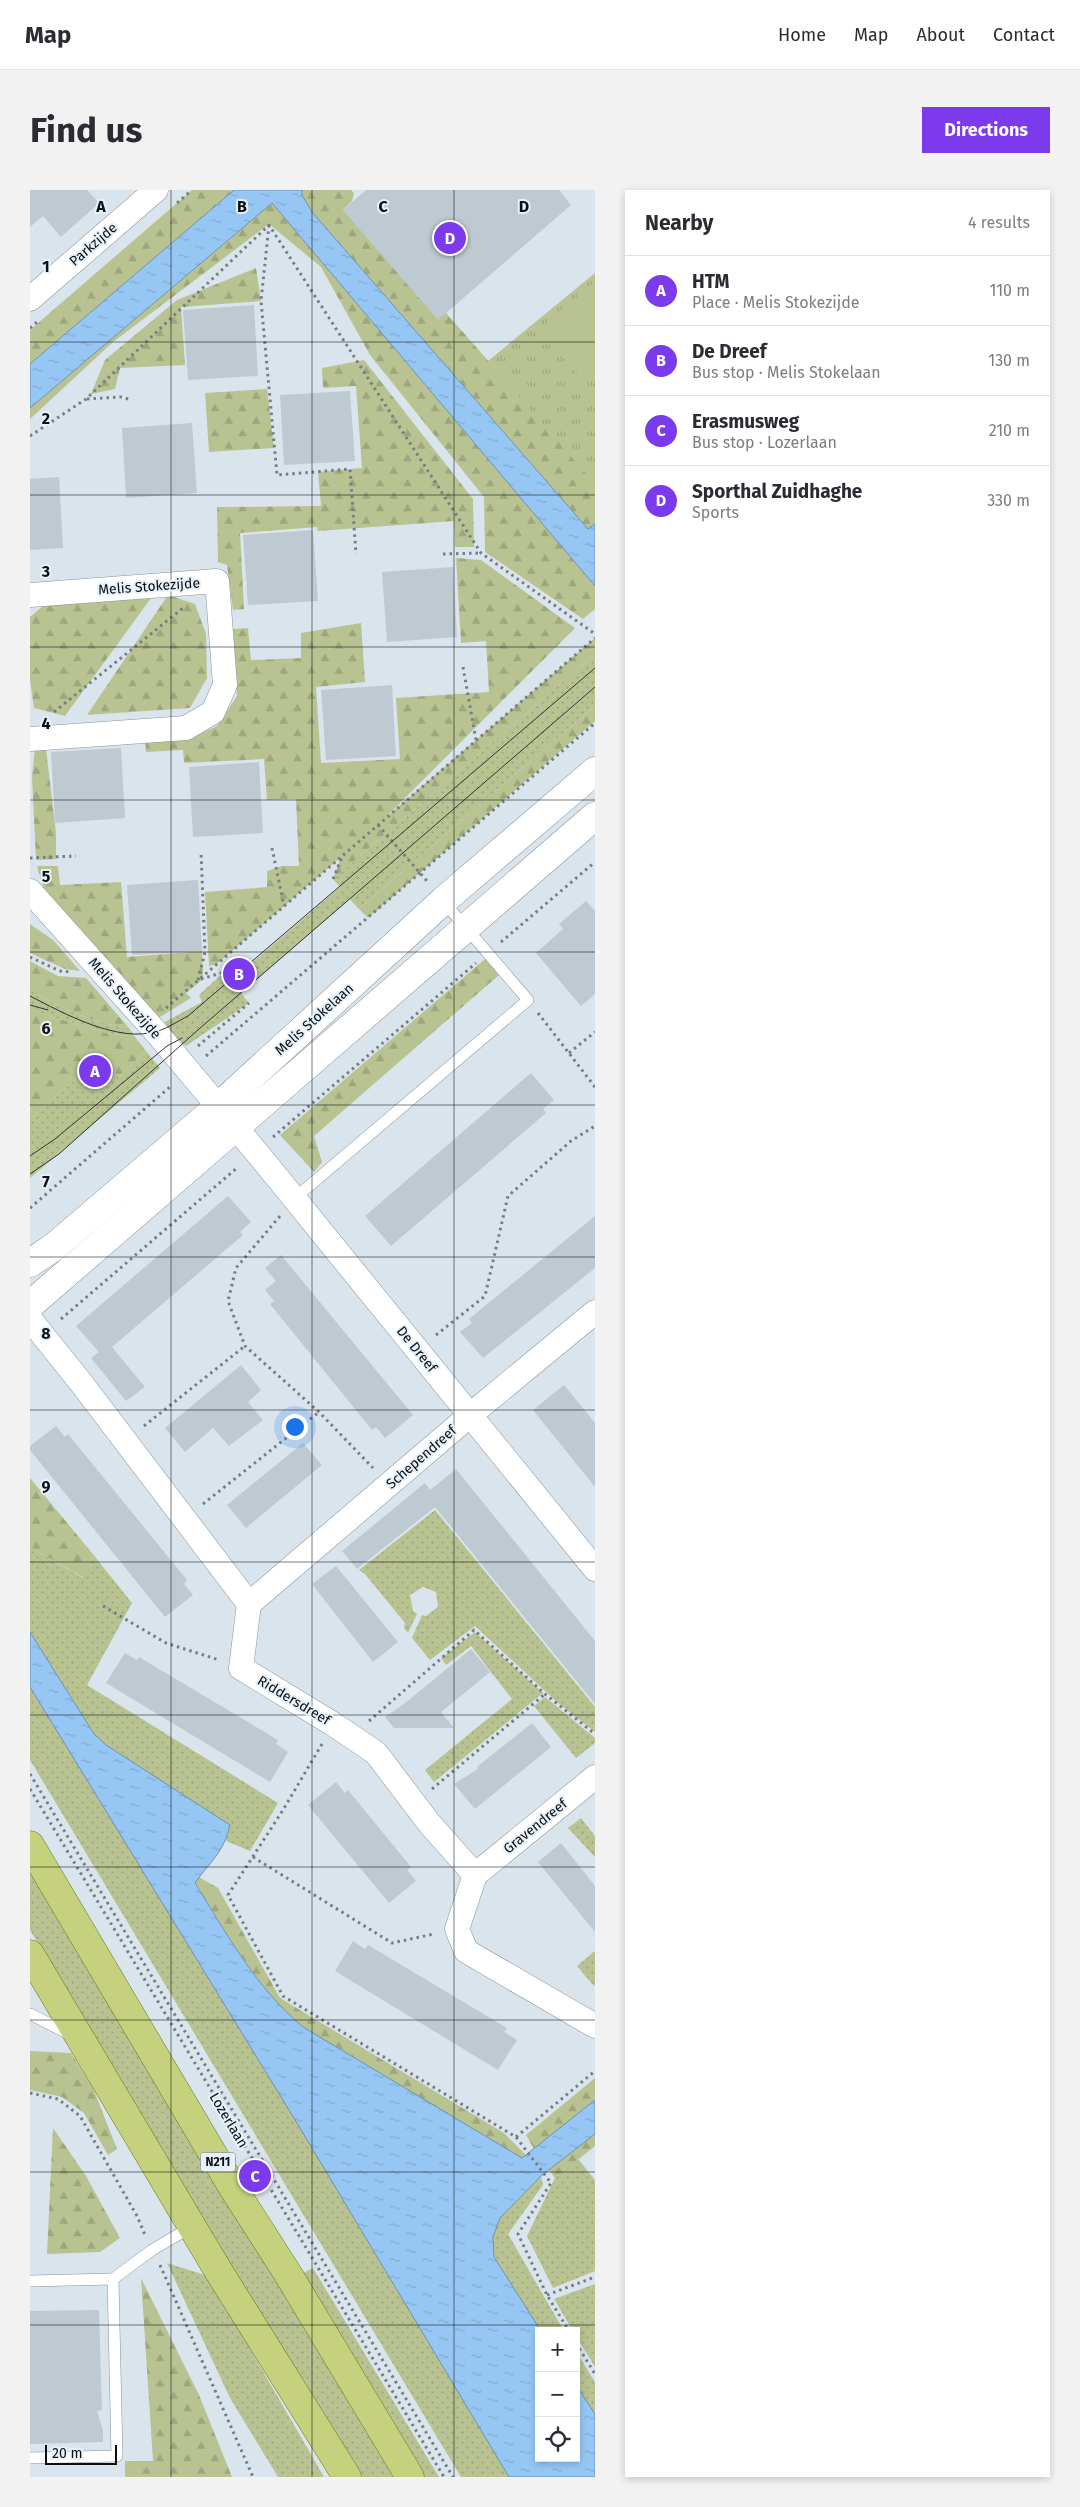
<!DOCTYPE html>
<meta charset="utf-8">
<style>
body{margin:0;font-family:"Fira Sans",sans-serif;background:#f2f2f3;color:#2b2b33}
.controls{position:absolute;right:15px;bottom:15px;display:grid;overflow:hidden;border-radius:0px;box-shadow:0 2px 8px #0003}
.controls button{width:45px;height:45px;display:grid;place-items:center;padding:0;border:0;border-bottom:1px solid #e1e1e2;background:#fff;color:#2b2b33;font:25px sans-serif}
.scale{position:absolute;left:15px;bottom:12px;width:72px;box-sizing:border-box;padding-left:5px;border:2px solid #0c1013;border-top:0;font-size:14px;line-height:18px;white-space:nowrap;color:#0c1013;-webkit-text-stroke:4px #e7f1fa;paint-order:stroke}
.you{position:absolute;left:264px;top:1236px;width:18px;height:18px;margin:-12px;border:4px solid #fff;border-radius:50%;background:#1a73e8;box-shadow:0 0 0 8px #1a73e833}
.badge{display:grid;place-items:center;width:32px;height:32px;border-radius:50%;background:#7c3aed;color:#fff;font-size:16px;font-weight:700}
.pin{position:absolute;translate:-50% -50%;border:2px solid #fff;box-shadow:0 1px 5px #0006}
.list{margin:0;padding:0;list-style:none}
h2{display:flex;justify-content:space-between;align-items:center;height:65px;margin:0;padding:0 20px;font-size:21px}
h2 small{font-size:16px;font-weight:400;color:#7c7c81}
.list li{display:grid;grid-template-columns:32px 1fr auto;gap:15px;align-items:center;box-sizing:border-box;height:70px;padding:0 20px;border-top:1px solid #e1e1e2}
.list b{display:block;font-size:19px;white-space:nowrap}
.list p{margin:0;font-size:16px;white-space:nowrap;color:#7c7c81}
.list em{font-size:16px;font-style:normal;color:#7c7c81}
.icon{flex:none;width:28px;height:28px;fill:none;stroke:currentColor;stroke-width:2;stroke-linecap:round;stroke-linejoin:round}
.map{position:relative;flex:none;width:565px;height:2287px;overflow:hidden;border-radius:0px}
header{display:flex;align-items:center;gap:30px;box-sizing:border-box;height:70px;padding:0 25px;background:#fff;border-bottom:1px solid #e1e1e2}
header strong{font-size:24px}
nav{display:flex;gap:28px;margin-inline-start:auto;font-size:18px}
.intro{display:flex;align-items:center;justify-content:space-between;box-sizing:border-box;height:120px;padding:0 30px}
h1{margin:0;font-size:35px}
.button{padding:12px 22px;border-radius:0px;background:#7c3aed;color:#fff;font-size:18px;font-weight:700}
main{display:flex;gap:30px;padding:0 30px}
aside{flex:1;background:#fff;border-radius:0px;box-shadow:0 2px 8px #0003}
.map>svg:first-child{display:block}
</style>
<header>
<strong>Map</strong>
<nav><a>Home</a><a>Map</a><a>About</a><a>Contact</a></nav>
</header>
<div class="intro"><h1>Find us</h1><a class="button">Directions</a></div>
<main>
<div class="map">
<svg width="565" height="2287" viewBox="0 0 565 2287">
<defs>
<pattern id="grass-dots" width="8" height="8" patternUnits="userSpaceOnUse" patternTransform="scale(1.25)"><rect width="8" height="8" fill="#b8c391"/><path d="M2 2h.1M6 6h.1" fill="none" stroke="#9da67c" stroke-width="1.8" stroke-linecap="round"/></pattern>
<pattern id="forest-firs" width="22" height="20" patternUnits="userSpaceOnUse" patternTransform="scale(1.25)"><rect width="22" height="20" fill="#b8c391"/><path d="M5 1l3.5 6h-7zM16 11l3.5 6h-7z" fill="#9da67c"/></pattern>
<pattern id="park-tufts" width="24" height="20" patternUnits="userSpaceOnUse" patternTransform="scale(1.25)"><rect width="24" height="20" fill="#b8c391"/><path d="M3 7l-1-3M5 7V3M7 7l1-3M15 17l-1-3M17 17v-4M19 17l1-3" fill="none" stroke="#9da67c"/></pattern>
<pattern id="water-ripples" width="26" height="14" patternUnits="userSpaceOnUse" patternTransform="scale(1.25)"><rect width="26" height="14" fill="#96c7f4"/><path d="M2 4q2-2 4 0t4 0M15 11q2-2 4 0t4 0" fill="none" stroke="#80aad0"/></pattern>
</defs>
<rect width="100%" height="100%" fill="#dae4ed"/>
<g fill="url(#grass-dots)">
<path d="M565,464V516L329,719L320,709L211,803L219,813L156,856L131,834L172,812L169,805L194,782L201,791L310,697L303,689Z"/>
<path d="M0,800C32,818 62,833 99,838L105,847L76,843L0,820Z"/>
<path d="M116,861L130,878L0,988V929L71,867L89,887Z"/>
<path d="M405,1320L565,1517V1542L528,1513L445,1436L400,1470L382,1448L392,1425L396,1426L408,1417L406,1402L393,1397L380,1405L383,1421L387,1424L378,1443L374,1438L375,1433L335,1384L329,1380Z"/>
<path d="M0,1357L53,1388L60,1379L62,1363L102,1413L57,1495L248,1613L220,1661L196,1651L199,1635L76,1555L64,1544L0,1442Z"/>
<path d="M445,1442L513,1503L404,1592L395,1580L482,1509L441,1456L416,1475L411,1468Z"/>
<path d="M0,1497L267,1933L479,2287H431L0,1570Z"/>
<path d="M515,1507L565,1548V1553L546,1568L504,1516Z"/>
<path d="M551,1628L565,1646V1667L538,1638Z"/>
<path d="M0,1682L365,2287H328L157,2005L0,1740Z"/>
<path d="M565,1761V1795L564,1796L547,1776Z"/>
<path d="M548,1969L565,1990V2081L523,2098L497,2046L525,1988Z"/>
<path d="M511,1986L513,1995L478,2044L534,2141H511L464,2067L463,2047L470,2028Z"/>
<path d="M137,2073L178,2086L294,2287H248L200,2208Z"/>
<path d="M283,2078L409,2287H392L273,2083Z"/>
<path d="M565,2094V2177L546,2146V2141H543L524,2109Z"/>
<path d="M546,2161L565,2192V2224L546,2195Z"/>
</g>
<g fill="url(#forest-firs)">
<path d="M162,0H204L0,174V140Z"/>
<path d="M272,0H321L324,3L322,11L313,20L416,123L565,292V334L558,339L282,22L272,5Z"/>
<path d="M242,13L565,396V419L553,429L455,362L454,307L340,165L291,77L239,34L83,152L0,229V218Z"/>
<path d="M226,78L231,111L151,117L155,175L90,178L85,199L61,204L75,170L147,110Z"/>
<path d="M334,170L443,309L444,357H425L424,331L288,341L287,337L210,343L214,419L203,420L197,375L188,372L187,317L291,316L288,282L332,278L326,196L293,198L292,178Z"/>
<path d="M237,199L244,258L179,262L175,203Z"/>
<path d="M426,368L451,370L545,438L355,628L565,448V464L303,689L311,667L187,774L179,776L175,702L237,697V681L252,676H269L266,609L237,610L234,569L154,573L153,560L116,562L115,549L163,547L187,536L207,506L203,439L218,438L221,470L271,468V443L331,433L335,492L286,497L291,573L370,569L366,508L459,502L456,451L431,453Z"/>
<path d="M124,404L35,526L4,518L0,490V427L13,416L32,411Z"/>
<path d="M138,405L165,414L176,444L177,488L160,518L57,525Z"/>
<path d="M565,516V531L338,728L329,719Z"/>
<path d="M5,558L16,559L26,643V669L6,670L2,587Z"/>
<path d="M7,676H28L30,695L91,692L97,767L172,761L173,789L156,803L161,808L125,830L14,699Z"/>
<path d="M0,734L23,750L50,781L35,779L0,763Z"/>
<path d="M455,769L469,785L284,946L292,972L284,982L250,945Z"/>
<path d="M0,771L28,786L56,788L99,838C62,833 32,818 0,800Z"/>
<path d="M0,820L76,843L105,847L116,861L89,887L71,867L0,929Z"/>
<path d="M0,1288L62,1363L60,1379L54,1388L0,1357Z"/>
<path d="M169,1687L188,1698L250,1808L474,1943L496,1965L492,1968L273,1837C226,1798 197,1743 165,1692Z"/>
<path d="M0,1861L41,1863L63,1898L87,1959L78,1965L54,1923L32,1907L0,1900Z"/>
<path d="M565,1888V1910L504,1959L496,1945Z"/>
<path d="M23,1938L56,1986L90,2048L70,2062L17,2064Z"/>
<path d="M565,1944V1956L525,1988L519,1980Z"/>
<path d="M111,2088L169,2205L202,2287H95V2271H123Z"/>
</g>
<path fill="url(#park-tufts)" d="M565,83V292L564,293L458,171Z"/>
<path fill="#b8c391" d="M565,92V179L553,190L509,139Z"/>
<g fill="url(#water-ripples)" stroke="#6d90b0">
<path d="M204,0H272V5L282,22L558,339L565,334V396L242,13L0,218V174Z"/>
<path d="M0,1442L64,1544L76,1555L200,1635C193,1664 181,1670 165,1693C197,1744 226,1798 273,1837L492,1968L565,1910V1944L511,1986L470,2028L463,2047L464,2067L511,2141H509V2268H546V2195L565,2224V2287H479L267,1933L0,1497Z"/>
</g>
<g fill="#bfc9d2">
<path d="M0,0H57L69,13L31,47L13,26L0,37Z"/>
<path d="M336,0H529L541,15L408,130L313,20Z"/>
<path d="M224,115L228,186L158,190L153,120Z"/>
<path d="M320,201L325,271L254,275L250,205Z"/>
<path d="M162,233L167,303L96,308L92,238Z"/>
<path d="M29,287L33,358L0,360V289Z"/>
<path d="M283,340L288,411L218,415L213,345Z"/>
<path d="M423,377L427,447L357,452L352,382Z"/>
<path d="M362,495L366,566L296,570L291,500Z"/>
<path d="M91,558L95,628L25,633L21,562Z"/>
<path d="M229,572L233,643L163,647L159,577Z"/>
<path d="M168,690L172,761L102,765L97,695Z"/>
<path d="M556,711L565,721V804L551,816L506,763L533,739L529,734Z"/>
<path d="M501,883L524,910L513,919L516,923L361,1056L335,1026Z"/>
<path d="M198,1006L221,1032L210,1042L213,1045L82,1157L115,1197L96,1211L61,1168L69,1162L46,1136Z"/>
<path d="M565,1026V1078L453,1168L430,1142L442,1133L439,1129Z"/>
<path d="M251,1065L383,1225L355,1248L346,1237L342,1240L240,1114L244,1111L235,1100L246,1091L235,1078Z"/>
<path d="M211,1175L231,1200L218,1212L233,1230L199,1256L183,1238L155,1262L135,1238Z"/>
<path d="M534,1195L565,1233V1297L503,1220Z"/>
<path d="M26,1236L35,1247L38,1244L157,1390L154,1394L163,1405L135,1427L0,1260V1256Z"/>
<path d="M273,1253L292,1275L216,1338L197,1315Z"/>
<path d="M426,1279L565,1451V1514L405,1317L327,1379L312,1361L395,1293L400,1300Z"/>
<path d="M306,1376L368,1452L343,1472L282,1394Z"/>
<path d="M441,1459L460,1482L411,1522L424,1538H364L355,1527L374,1514Z"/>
<path d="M95,1463L107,1470L109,1467L248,1550L246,1554L258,1562L240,1592L76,1493Z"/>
<path d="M502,1533L521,1557L445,1619L424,1594L448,1579L447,1577Z"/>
<path d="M306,1592L315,1603L318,1600L381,1677L377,1680L386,1691L359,1713L278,1615Z"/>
<path d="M531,1653L565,1696V1742L508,1672Z"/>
<path d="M323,1751L335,1759L338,1755L477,1838L474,1842L487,1850L468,1880L305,1781Z"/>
<path d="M69,2120L72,2220L67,2221L73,2240V2252L0,2254V2121Z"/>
</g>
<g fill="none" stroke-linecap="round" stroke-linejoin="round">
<defs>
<g id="service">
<path d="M265,1008L498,810L413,711"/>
<path d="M0,1824L41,1845"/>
<path d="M83,2089L122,2060L163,2036"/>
<path d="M0,2091L83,2089"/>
<path d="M0,2268L87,2266L83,2089"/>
</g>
<g id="minor">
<path d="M0,109L126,0"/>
<path d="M0,405L187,391L195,495L183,522L156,538L0,549"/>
<path d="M0,701L126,842L233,970L565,1379"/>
<path d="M0,1129L52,1194L219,1414L211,1478L303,1534L346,1563L399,1633L445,1685L427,1739L436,1761L565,1836"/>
<path d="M219,1414L439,1226L565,1122"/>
<path d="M445,1685L565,1587"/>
</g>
<g id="tertiary">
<path d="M0,1073L24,1057L188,917L413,711L565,581"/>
<path d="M0,1115L565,626"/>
</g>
<g id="primary">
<path d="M0,1655L203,1998L258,2084L380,2287"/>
<path d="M0,1764L186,2077L317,2287"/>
</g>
</defs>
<use href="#service" stroke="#89929a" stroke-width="12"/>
<use href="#minor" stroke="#89929a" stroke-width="25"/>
<use href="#tertiary" stroke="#89929a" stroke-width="29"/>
<use href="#primary" stroke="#6c7a20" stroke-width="29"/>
<g stroke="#767d83" stroke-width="3" stroke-dasharray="2.5 4" stroke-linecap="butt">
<path d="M147,13L162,0"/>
<path d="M239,35L231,111L247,285L320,279L326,364"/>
<path d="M0,138L7,132"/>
<path d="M57,209L91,207L102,210"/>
<path d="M0,246L56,209L239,35L451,363L565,444"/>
<path d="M413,364L451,363"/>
<path d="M433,477L446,550"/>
<path d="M24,522L153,418"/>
<path d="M348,635L397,691"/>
<path d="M242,658L254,716"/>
<path d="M0,668L46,666"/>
<path d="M303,689L312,667"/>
<path d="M471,752L565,672"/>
<path d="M0,767L30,781L40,782"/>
<path d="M171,789L194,782"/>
<path d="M168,790L175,762L171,661"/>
<path d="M136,818L565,448"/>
<path d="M508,823L565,897"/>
<path d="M168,856L219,813"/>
<path d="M539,863L565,842"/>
<path d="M176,866L565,533"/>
<path d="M243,947L446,773"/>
<path d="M0,1018L141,896"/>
<path d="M250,1026L206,1078L198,1111L215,1156L289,1222L343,1278"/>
<path d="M31,1129L208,977"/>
<path d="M406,1145L455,1106L478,1006L541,951L565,936"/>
<path d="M114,1236L215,1156"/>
<path d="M173,1314L289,1222"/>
<path d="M73,1416L136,1453L189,1470"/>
<path d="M339,1531L444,1440L515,1504L565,1544"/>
<path d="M292,1554L253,1620L198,1705L253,1806L486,1947L521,1993L488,2044L517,2105L539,2141"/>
<path d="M0,1584L423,2287"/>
<path d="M0,1599L414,2287"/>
<path d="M402,1599L515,1504"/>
<path d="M223,1667L362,1753L404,1744"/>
<path d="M0,1903L28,1909L50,1926L107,2026L115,2045"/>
<path d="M486,1947L565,1881"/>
<path d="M130,2075L223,2287"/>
<path d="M517,2105L565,2087"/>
<path d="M546,2153L565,2184"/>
</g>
<use href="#service" stroke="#fff" stroke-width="11"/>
<use href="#minor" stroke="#fff" stroke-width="24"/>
<use href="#tertiary" stroke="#fff" stroke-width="28"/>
<use href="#primary" stroke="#c5d17d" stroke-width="28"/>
<g stroke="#303539" stroke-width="1">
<path d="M0,806C33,823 89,854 128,841C138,838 148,831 158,826L565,478"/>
<path d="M0,815L18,820"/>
<path d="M0,966L25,949L137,856L152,848"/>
<path d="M0,984L29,964L169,839L565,497"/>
</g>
</g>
<path fill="none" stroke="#0c1013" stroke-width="1" stroke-opacity="0.55" d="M141,0V2287M282,0V2287M424,0V2287M0,152H565M0,305H565M0,457H565M0,610H565M0,762H565M0,915H565M0,1067H565M0,1220H565M0,1372H565M0,1525H565M0,1677H565M0,1830H565M0,1982H565M0,2135H565"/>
<g text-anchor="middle" stroke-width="4" stroke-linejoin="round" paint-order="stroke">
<rect fill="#e7f1fa" stroke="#4e5458" stroke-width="1" x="170.5" y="1962.5" width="35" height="19" rx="4"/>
<g font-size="12" font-weight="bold" fill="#0c1013">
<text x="188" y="1976">N211</text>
</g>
<g font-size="14" fill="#0c1013" stroke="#e7f1fa">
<text transform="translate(63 54) rotate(-41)" y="5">Parkzijde</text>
<text transform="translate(119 396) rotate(-4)" y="5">Melis Stokezijde</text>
<text transform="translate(95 808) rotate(49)" y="5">Melis Stokezijde</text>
<text transform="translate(284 829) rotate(-42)" y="5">Melis Stokelaan</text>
<text transform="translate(387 1159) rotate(51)" y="5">De Dreef</text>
<text transform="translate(391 1267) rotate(-41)" y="5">Schependreef</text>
<text transform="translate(264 1510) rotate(31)" y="5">Riddersdreef</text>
<text transform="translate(505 1636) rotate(-39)" y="5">Gravendreef</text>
<text transform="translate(199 1930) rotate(59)" y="5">Lozerlaan</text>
</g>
</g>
<g font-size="16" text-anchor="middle" font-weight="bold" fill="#0c1013" stroke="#e7f1fa" stroke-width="4" stroke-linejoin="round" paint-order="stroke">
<text x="71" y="22">A</text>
<text x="212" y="22">B</text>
<text x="353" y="22">C</text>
<text x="494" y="22">D</text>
<text x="16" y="82">1</text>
<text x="16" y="234">2</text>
<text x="16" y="387">3</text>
<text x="16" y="539">4</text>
<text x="16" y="692">5</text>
<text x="16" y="844">6</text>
<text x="16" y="997">7</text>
<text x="16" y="1149">8</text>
<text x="16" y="1302">9</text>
</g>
</svg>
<div class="controls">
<button>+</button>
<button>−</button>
<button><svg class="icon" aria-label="locate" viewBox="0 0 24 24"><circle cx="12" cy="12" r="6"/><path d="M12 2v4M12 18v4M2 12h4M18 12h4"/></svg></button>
</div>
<div class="scale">20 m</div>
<div class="you"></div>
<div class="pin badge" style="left:65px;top:881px">A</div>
<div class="pin badge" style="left:209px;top:784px">B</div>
<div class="pin badge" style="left:225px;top:1986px">C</div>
<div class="pin badge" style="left:420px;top:48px">D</div>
</div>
<aside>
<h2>Nearby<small>4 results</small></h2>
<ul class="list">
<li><span class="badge">A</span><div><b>HTM</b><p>Place · Melis Stokezijde</p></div><em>110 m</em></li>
<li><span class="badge">B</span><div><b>De Dreef</b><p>Bus stop · Melis Stokelaan</p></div><em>130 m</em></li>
<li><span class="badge">C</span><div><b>Erasmusweg</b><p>Bus stop · Lozerlaan</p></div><em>210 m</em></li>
<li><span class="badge">D</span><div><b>Sporthal Zuidhaghe</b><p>Sports</p></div><em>330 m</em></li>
</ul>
</aside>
</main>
